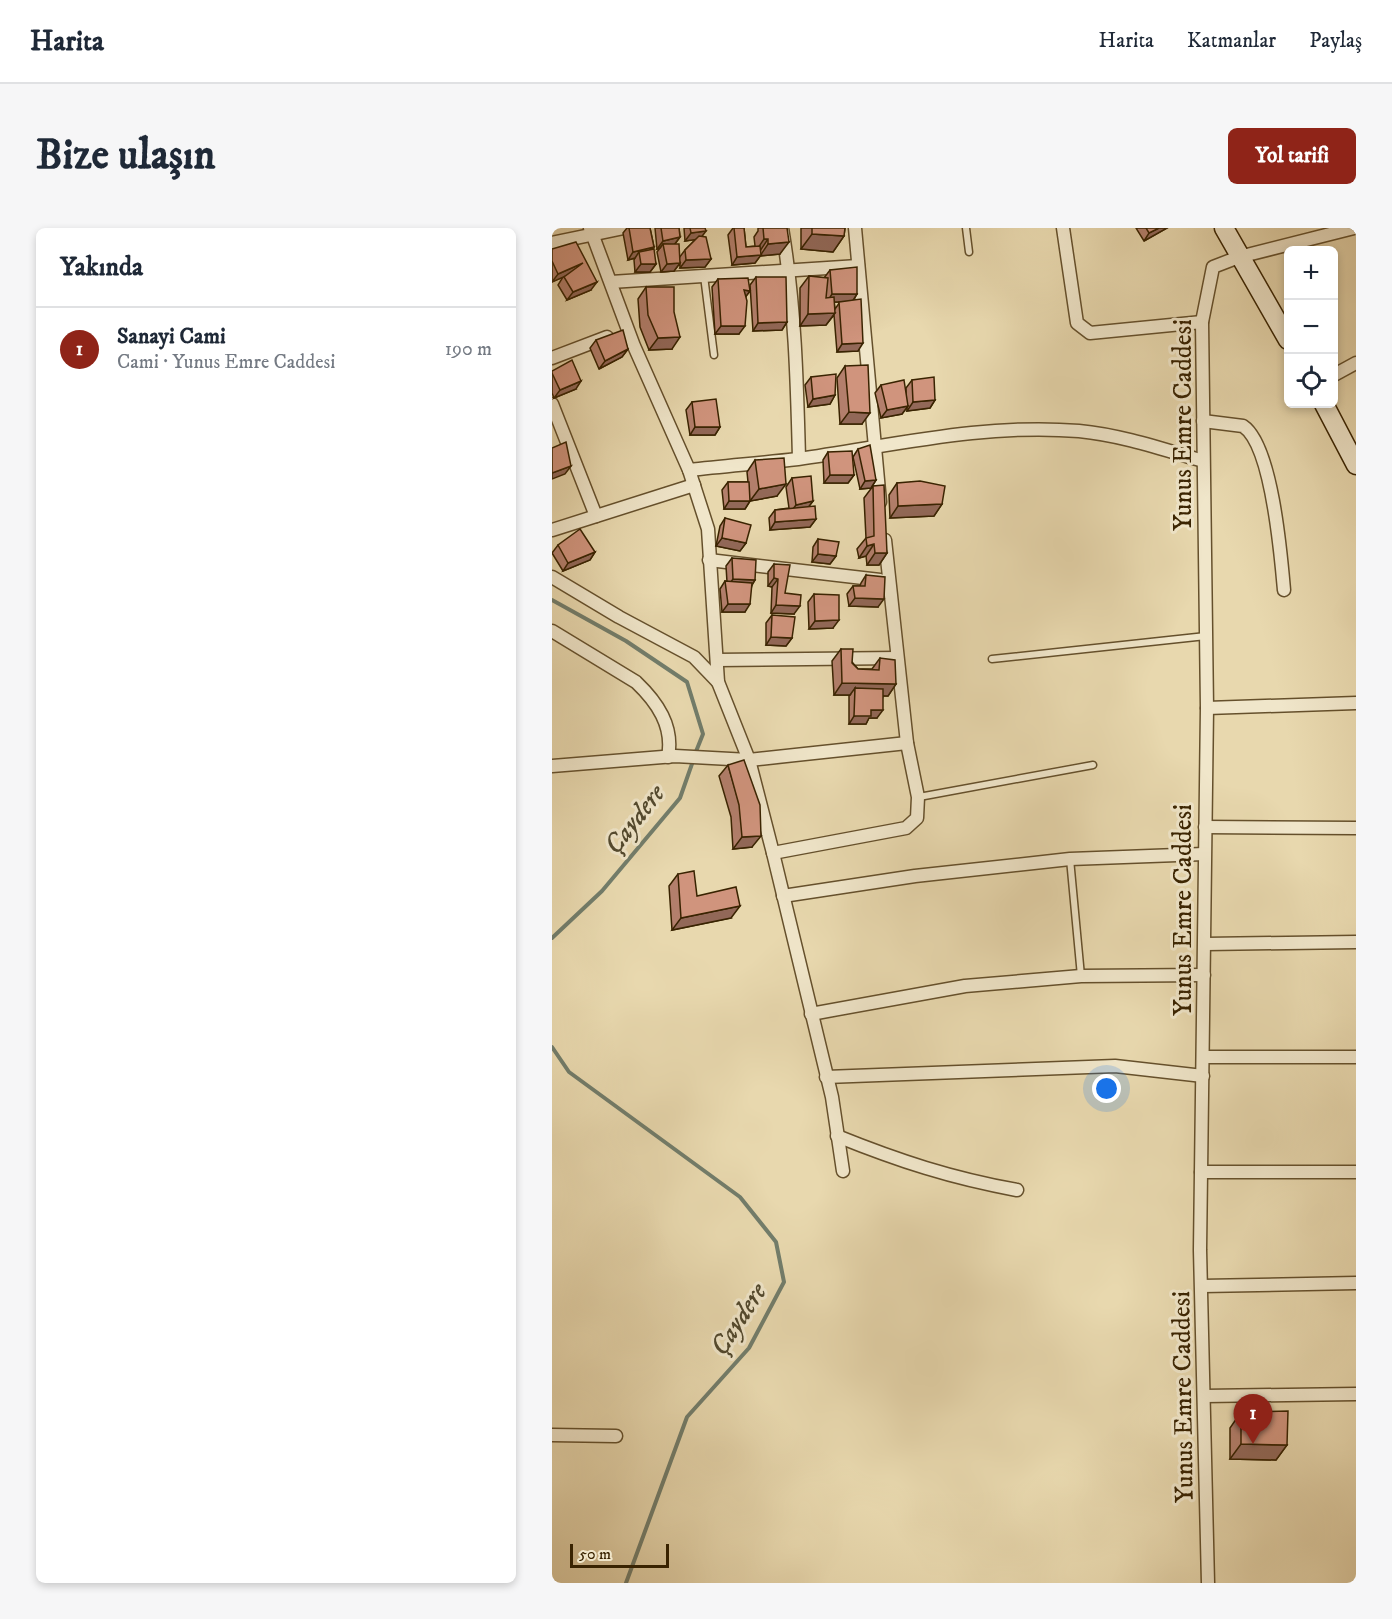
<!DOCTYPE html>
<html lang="tr">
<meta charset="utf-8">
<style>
body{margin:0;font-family:"IM FELL DW Pica",serif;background:#f6f6f7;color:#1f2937}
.controls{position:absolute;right:18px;top:18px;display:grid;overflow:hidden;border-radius:9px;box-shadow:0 3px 9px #0003}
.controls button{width:54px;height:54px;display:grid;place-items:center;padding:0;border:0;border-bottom:2px solid #e0e1e3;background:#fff;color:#1f2937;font:30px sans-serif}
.scale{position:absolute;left:18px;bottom:15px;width:99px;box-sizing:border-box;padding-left:6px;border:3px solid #392301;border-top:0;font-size:16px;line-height:21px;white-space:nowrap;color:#392301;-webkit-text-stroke:4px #f0e6ca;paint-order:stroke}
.you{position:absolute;left:555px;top:861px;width:21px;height:21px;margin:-15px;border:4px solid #fff;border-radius:50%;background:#1a73e8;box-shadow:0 0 0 9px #1a73e833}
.badge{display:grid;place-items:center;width:39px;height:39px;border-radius:50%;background:#8f2418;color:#fff;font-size:20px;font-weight:700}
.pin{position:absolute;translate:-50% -50px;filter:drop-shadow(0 2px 3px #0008)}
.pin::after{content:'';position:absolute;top:32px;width:21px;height:18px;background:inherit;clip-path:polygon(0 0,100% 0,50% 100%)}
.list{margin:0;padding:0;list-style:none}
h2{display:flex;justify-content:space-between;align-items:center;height:78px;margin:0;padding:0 24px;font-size:26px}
h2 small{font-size:20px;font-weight:400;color:#747a83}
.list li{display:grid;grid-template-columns:39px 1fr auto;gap:18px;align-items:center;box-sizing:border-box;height:84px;padding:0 24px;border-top:2px solid #e0e1e3}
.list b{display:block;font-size:22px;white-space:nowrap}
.list p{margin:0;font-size:20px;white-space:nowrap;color:#747a83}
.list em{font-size:20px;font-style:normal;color:#747a83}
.icon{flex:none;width:33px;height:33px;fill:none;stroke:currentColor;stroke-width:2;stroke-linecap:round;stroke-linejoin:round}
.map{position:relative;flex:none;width:804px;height:1355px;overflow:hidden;border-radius:9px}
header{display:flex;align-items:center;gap:36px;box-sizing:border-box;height:84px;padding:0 30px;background:#fff;border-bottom:2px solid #e0e1e3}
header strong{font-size:28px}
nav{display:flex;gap:33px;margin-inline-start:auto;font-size:21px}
.intro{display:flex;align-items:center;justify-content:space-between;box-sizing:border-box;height:144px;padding:0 36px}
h1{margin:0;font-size:42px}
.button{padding:15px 27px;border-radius:9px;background:#8f2418;color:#fff;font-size:21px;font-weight:700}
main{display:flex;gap:36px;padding:0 36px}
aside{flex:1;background:#fff;border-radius:9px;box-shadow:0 3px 9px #0003}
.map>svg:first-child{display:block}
</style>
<header>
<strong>Harita</strong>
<nav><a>Harita</a><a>Katmanlar</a><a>Paylaş</a></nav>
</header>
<div class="intro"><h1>Bize ulaşın</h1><a class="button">Yol tarifi</a></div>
<main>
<aside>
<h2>Yakında<small></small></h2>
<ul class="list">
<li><span class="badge">1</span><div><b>Sanayi Cami</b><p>Cami · Yunus Emre Caddesi</p></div><em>190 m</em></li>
</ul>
</aside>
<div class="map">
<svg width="804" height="1355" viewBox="0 0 804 1355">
<rect width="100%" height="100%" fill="#e8d8ae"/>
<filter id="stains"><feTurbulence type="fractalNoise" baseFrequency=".00333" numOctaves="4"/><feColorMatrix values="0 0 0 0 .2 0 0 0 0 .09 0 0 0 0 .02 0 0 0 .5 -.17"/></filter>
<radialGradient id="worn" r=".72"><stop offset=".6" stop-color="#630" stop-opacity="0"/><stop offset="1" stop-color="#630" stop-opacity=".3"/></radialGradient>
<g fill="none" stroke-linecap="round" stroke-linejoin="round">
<g stroke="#727d6b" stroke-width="4">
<path d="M0,372L74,413L135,454L151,506L143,526"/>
<path d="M0,710L50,663L128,570L141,533"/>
<path d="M0,819L17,844L188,969L224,1014L232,1054L197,1120L135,1189L74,1355"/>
</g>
<defs>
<g id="lane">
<path d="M414,0L417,24"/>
<path d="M152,48L162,127"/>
<path d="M440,431L654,408"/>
<path d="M367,569L541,537"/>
<path d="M518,631L529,748"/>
</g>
<g id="street">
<path d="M38,0L82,118L137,242L156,301L166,454L197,532L221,625L280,869L291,943"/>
<path d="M230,0C243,76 245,153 247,230"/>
<path d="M303,0L328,274"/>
<path d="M511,0L525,95L538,105L650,94"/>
<path d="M0,15L72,0"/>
<path d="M59,54L306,38"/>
<path d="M0,130L55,109"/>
<path d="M782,147L804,135"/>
<path d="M0,176L44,288"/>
<path d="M651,193L691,198C720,217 729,328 732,362"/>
<path d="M137,242C173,238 210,235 246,231C339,218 432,195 527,203C569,207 610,221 651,233"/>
<path d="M0,302L142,257"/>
<path d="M157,332L328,352"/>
<path d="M0,349L67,389L142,429L166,454"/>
<path d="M0,403L84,454C105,474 122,498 116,529"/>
<path d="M165,432L345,430"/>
<path d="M655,480L804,475"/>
<path d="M0,538L123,528L197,532L355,515"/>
<path d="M653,599L804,600"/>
<path d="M221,625L354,600L365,590L366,569L355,515L333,312"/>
<path d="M231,668L363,648L518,631L652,626"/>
<path d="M654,716L804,714"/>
<path d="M259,786L413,758L529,748L652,747"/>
<path d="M652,829H804"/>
<path d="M274,849L563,838L651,848"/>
<path d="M285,908C347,933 399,950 465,962"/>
<path d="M649,944H804"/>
<path d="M650,1058L804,1055"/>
<path d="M653,1168L804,1166"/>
<path d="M0,1207L64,1208"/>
<path d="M656,1355L648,1022L655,480L650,94L661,39L687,29L802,0"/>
</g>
<g id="secondary">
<path d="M672,0L736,112"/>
<path d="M772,176L804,237"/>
</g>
</defs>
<use href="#lane" stroke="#65502c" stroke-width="9"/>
<use href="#street" stroke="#65502c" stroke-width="15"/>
<use href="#secondary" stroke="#392301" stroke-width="21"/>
<use href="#lane" stroke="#f0e6ca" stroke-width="6"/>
<use href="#street" stroke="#f0e6ca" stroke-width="12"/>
<use href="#secondary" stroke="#f0e6ca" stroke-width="18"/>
</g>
<g fill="#b37f6c" stroke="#392301" stroke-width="1.5" fill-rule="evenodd">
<path d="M75,0H98L102,19L100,21L104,36L98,44H83L82,32L83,30L76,32L71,5Z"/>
<path d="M103,0H127L128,9L123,16L127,30L133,22L144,11L133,13L132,0H153L150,8L159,31L153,39L128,40V35L122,43L109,44L105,24L108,20L105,21Z"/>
<path d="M181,0H192L194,19L203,18L202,9L206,3V0H235L228,26L208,28L203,35L180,37L176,7Z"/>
<path d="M249,0H293L292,8L281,24L249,21Z"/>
<path d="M584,0H615L592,13Z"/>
<path d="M0,21L39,62L15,72L6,57L11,49L0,54Z"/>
<path d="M278,42L305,66L301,73L306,123L285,124L282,87L274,97L248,98V60L257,48L272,50ZM282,74H288L283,81Z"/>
<path d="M204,49L235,94L230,102L201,103L198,57Z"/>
<path d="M166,51L198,63L194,68L187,106H163L160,59Z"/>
<path d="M94,59L120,121L97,122L88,99L86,71Z"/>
<path d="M44,112L76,121L70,129L47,141L38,120Z"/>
<path d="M293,138L310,196H288L285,150Z"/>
<path d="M0,143L24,161L2,170L0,165Z"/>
<path d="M259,149L283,167L278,176L256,179L253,157Z"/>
<path d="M360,152L383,172L378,180L355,183V179L350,186L329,190L323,165L329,157L354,169V160Z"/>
<path d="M140,174L168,199L163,207H138L134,182Z"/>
<path d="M306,221L324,252L319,260L308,261L301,229Z"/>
<path d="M276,224L302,247L296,255H272L271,232Z"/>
<path d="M203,232L225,268L198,273L193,281H172L170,262L176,254H196L195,244Z"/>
<path d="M240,250L261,273L257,278L264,291L258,299L218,302L217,290L223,282L237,280L234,259Z"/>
<path d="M345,255L390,276L382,288L338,290L337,267Z"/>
<path d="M321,258L335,325L327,337H315L314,328L307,330L305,321L314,310L312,270Z"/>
<path d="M173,290L194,315L188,323L164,318L168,298Z"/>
<path d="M266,311L284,328L278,336L260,334L261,319Z"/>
<path d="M6,317L43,324L38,332L11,343L0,325Z"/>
<path d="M180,330L203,352L200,357L193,384H170L168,361L173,353L175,354L174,338Z"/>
<path d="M222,336L233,365L242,386L219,385L220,359L216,358V344Z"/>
<path d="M314,347L326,379L297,378L295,366L301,358H308L309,355Z"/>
<path d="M262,366L281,400L257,401L256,374Z"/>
<path d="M220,387L240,410L234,418L214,417V395Z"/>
<path d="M289,421L306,441H320L328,430L344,456L336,468H331L325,490H317L314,496H297V468L298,467H282L280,433Z"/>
<path d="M176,537L200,619L181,621L179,589L167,548Z"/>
<path d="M126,646L145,668L179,690L120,702L117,658Z"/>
<path d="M689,1184L735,1217L724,1232L678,1231V1200Z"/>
</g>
<g fill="#926858" stroke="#392301" stroke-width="1.5">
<path d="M607,0H615L592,13L597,5Z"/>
<path d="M154,3L148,11L133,13L139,5Z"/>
<path d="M260,6L292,8L281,24L249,21Z"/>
<path d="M128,9L122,17L111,16L108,20L105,21L111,13Z"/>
<path d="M212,11H216L208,23H204Z"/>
<path d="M237,14L228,26L208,28L216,16Z"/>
<path d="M102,19L96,27L87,24L83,30L76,32L81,24Z"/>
<path d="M209,27L203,35L180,37L185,29Z"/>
<path d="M159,31L153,39L128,40L134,32Z"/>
<path d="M31,35L25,43L0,54L6,46Z"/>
<path d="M128,35L122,43L109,44L115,36Z"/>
<path d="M89,36H104L98,44H83Z"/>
<path d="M45,54L39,62L15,72L21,64Z"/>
<path d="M192,62L198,63L192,71Z"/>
<path d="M280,66H305L300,74H275Z"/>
<path d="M283,85L274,97L248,98L256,86Z"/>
<path d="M235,94L230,102L201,103L206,95Z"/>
<path d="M169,98H193L187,106H163Z"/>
<path d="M128,109L120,121L97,122L106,110Z"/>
<path d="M311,115L306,123L285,124L290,116Z"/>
<path d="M76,121L70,129L47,141L53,133Z"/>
<path d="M29,153L24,161L2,170L8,162Z"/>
<path d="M283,167L278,176L256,179L261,171Z"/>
<path d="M383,172L378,180L355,183L361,174Z"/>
<path d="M356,178L350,186L329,190L335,182Z"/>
<path d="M297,184L318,185L310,196H288Z"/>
<path d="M143,199H168L163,207H138Z"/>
<path d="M19,238L13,246L0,251V245Z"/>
<path d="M278,247H302L296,255H272Z"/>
<path d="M324,252L319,260L308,261L313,253Z"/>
<path d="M234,256L225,268L198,273L207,261Z"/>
<path d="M177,273H198L193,281H172Z"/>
<path d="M261,273L255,281L238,285L244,277Z"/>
<path d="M390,276L382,288L338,290L346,278Z"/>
<path d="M264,291L258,299L218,302L223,294Z"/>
<path d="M170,310L194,315L188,323L164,318Z"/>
<path d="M322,316L314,328L307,330L315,318Z"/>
<path d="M43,324L38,332L11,343L16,335Z"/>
<path d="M323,325H335L327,337H315Z"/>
<path d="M266,326L284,328L278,336L260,334Z"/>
<path d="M222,350L226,351L220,359L216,358Z"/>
<path d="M181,351L203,352L198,360L175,359Z"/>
<path d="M303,370L332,371L326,379L297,378Z"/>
<path d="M176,376H198L193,384H170Z"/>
<path d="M224,377L248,378L242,386L219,385Z"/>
<path d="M287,392L281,400L257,401L263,393Z"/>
<path d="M219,409L240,410L234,418L214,417Z"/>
<path d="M290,455L344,456L336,468L303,467V460L298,467H282Z"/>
<path d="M319,482H331L325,490H317L314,496H297L302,488Z"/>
<path d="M209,608L200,619L181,621L190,609Z"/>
<path d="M188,678L179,690L120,702L129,690Z"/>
<path d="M689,1216L735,1217L724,1232L678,1231Z"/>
</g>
<g fill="#d0947d" stroke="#392301" stroke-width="1.5">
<path d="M77,0H98L102,19L81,24Z"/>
<path d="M109,0H127L128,9L111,13Z"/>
<path d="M138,0H153L154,3L139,5Z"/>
<path d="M182,0H192L194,19L208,18L209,27L185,29Z"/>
<path d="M211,0H235L237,14L216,16V11H212Z"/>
<path d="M260,0H293L292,8L260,6Z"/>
<path d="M594,0H607L597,5Z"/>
<path d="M147,8L154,9L159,31L134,32L133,22Z"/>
<path d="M24,14L45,54L21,64L12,49L31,35L6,46L0,33V21Z"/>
<path d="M111,16H127L128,35L115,36Z"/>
<path d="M102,21L104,36H89L87,24Z"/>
<path d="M305,39V66H280L278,42Z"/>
<path d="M257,48L276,50L274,70L282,69L283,85L256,86Z"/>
<path d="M204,49H234L235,94L206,95Z"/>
<path d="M196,50L198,63L192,62L195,73L193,98H169L166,51Z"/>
<path d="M94,59H122V84L128,109L106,110L96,87Z"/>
<path d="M309,71L311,115L290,116L287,74Z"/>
<path d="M71,102L76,121L53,133L44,112Z"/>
<path d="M20,132L29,153L8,162L0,145V143Z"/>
<path d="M316,137L318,185L297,184L293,138Z"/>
<path d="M284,146L283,167L261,171L259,149Z"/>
<path d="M382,149L383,172L361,174L360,152Z"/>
<path d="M352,152L356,178L335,182L329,157Z"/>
<path d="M164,171L168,199H143L140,174Z"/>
<path d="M14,214L19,238L0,245V220Z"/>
<path d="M318,217L324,252L313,253L306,221Z"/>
<path d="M300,223L302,247H278L276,224Z"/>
<path d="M232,230L234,256L207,261L203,232Z"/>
<path d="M259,248L261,273L244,277L240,250Z"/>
<path d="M368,253L393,258L390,276L346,278L345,255Z"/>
<path d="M176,254H197L198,273H177Z"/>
<path d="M332,257L335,325H323L322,316L315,318L314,310L322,308L321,258Z"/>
<path d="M263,278L264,291L223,294V282Z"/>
<path d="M173,290L199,297L194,315L170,310Z"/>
<path d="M28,301L43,324L16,335L6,317Z"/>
<path d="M266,311L287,314L284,328L266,326Z"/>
<path d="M180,330L204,332L203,352L181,351Z"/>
<path d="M222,336L238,337L233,365L249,367L248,378L224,377L226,351L222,350Z"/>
<path d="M314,347L333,349L332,371L303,370L301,358H313Z"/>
<path d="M173,353L200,355L198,376H176Z"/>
<path d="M262,366L287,367V392L263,393Z"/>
<path d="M220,387L243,389L240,410L219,409Z"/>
<path d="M289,421H301L300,435L306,441L327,442L328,430L343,432L344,456L290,455Z"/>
<path d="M303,460L331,461V482H319V488H302Z"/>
<path d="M192,532L208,577L209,608L190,609L187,577L176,537Z"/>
<path d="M142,643L145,668L184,659L188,678L129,690L126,646Z"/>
<path d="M736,1183L735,1217L689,1216V1184Z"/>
</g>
<g text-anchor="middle" stroke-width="6" stroke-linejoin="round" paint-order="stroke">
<g font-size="26" fill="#392301" stroke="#f0e6ca">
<text transform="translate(630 197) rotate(-90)" y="9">Yunus Emre Caddesi</text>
<text transform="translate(630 682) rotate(-90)" y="9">Yunus Emre Caddesi</text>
<text transform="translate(630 1169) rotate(-91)" y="9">Yunus Emre Caddesi</text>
</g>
<g font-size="27" font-style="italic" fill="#51482d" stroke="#f0e6ca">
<text transform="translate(82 591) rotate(-52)" y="9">Çaydere</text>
<text transform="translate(186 1091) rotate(-57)" y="9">Çaydere</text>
</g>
</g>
<rect width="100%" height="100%" filter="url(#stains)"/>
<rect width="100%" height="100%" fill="url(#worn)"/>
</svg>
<div class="controls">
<button>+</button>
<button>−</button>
<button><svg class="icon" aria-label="locate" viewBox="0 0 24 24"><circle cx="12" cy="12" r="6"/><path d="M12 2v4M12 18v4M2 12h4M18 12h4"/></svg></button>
</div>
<div class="scale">50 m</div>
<div class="you"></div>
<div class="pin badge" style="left:701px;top:1216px">1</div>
</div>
</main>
